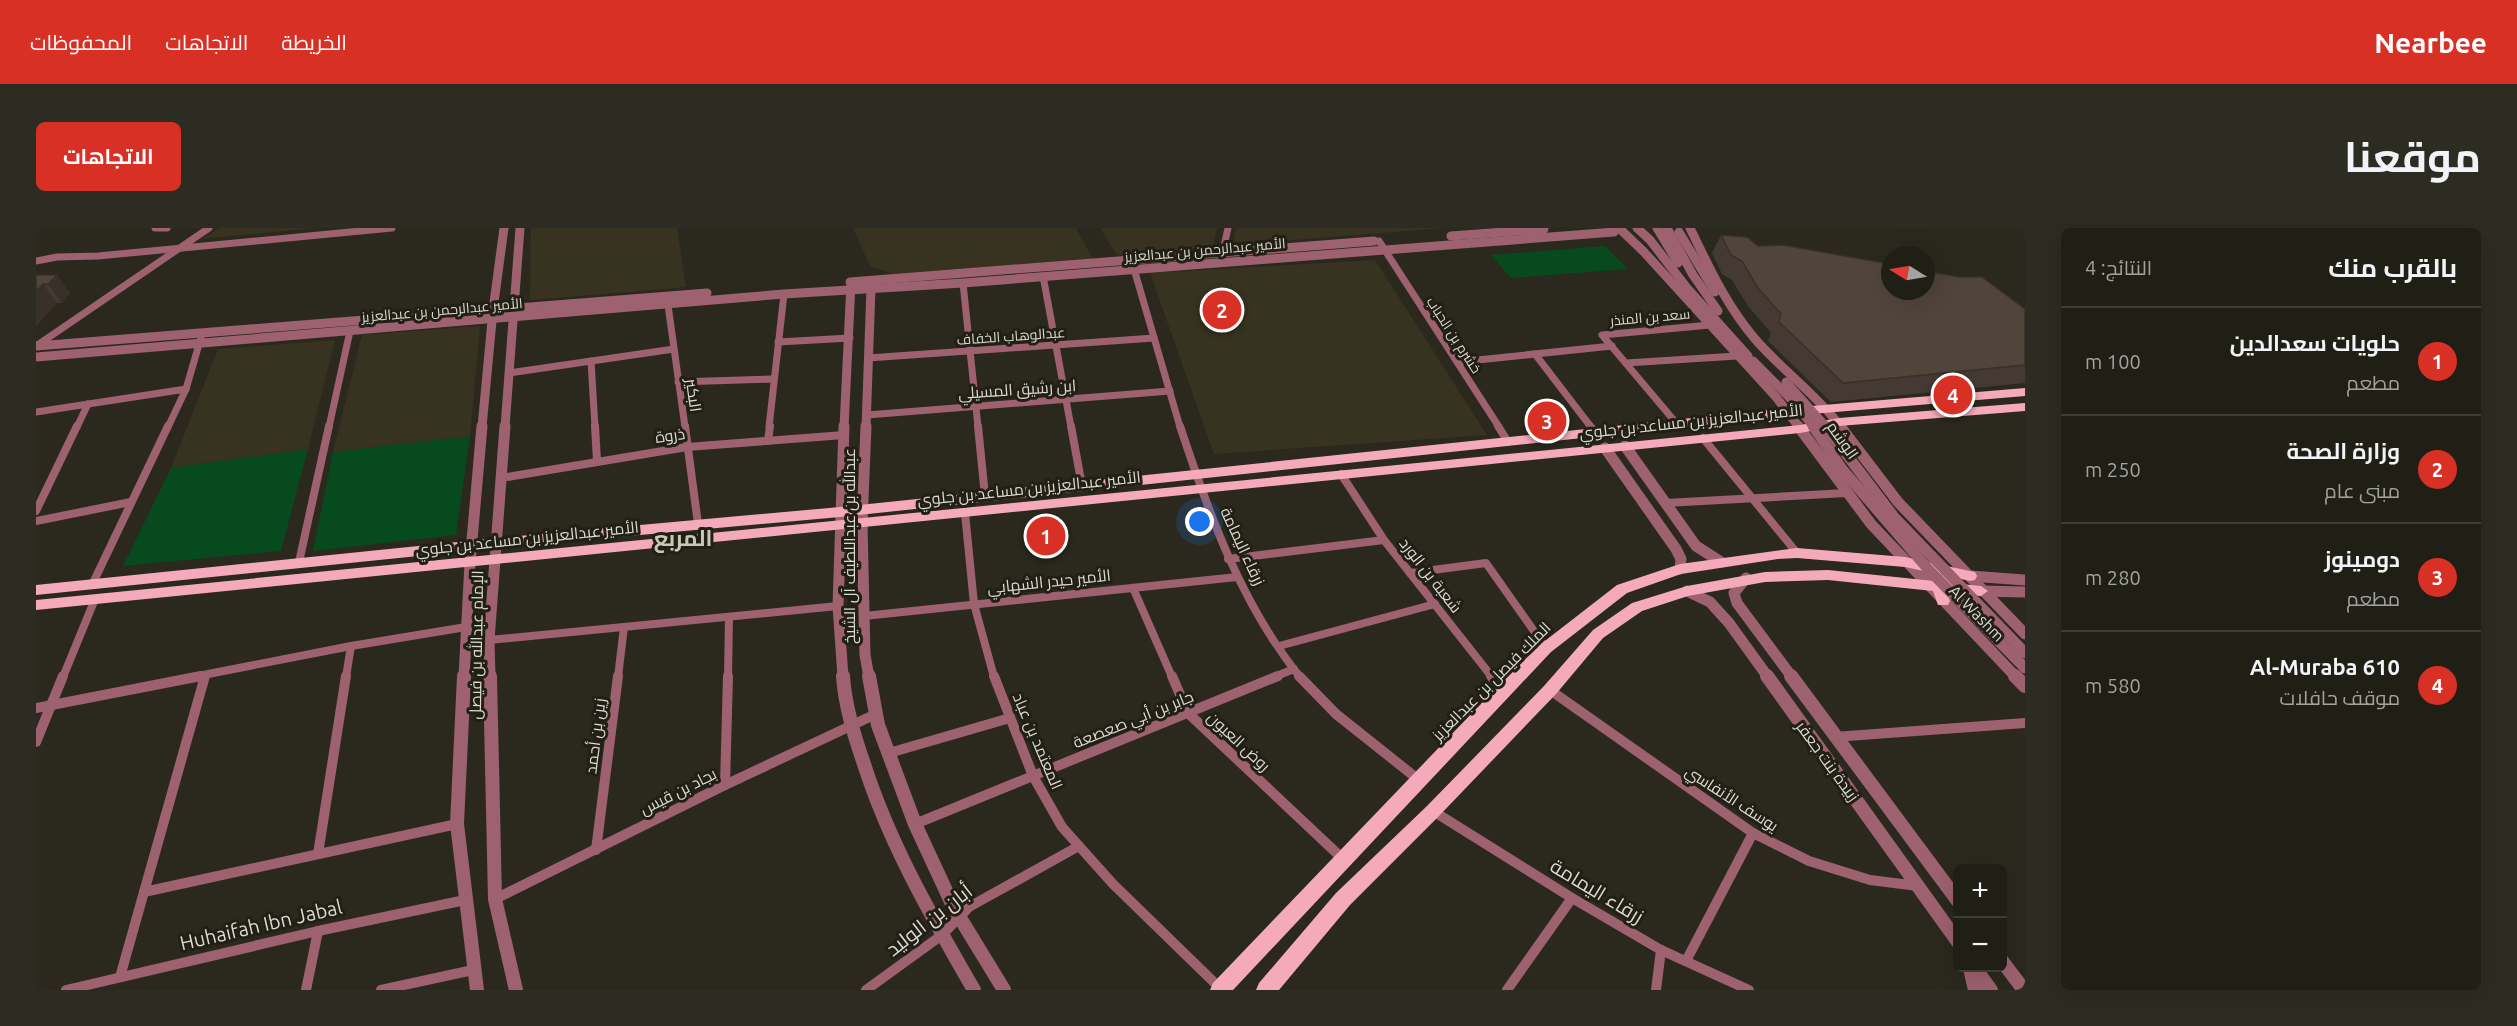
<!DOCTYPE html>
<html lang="ar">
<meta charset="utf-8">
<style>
body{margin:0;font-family:Ubuntu,Cairo,sans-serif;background:#2d2c23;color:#f1f3f6;direction:rtl}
.controls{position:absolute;right:18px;bottom:18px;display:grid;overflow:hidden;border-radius:9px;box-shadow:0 6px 24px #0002}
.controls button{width:54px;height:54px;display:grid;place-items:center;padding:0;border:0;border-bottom:2px solid #3d3d35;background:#201f16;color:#f1f3f6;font:30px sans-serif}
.compass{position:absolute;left:1845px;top:18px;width:54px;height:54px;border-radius:50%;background:#201f16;box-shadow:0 6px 24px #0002;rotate:281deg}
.you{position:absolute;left:1164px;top:294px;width:21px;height:21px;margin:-15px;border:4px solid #fff;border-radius:50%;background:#1a73e8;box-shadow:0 0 0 9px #1a73e833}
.badge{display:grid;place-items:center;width:39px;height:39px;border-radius:50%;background:#d93025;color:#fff;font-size:20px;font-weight:700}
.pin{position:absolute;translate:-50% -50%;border:3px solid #fff;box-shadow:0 2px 6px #0006}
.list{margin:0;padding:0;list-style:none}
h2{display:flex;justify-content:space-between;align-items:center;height:78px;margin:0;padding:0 24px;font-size:26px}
h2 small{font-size:20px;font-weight:400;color:#a2a2a1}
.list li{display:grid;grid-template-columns:39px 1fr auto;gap:18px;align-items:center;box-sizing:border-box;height:108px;padding:0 24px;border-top:2px solid #3d3d35}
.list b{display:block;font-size:22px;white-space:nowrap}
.list p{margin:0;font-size:20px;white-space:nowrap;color:#a2a2a1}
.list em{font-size:20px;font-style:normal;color:#a2a2a1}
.map{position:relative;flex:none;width:1989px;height:762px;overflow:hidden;direction:ltr;border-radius:9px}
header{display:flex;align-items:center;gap:36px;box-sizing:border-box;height:84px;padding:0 30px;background:#d93025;color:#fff}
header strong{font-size:28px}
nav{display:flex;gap:33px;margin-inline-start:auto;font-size:21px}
.intro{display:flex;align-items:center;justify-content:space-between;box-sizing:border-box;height:144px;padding:0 36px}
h1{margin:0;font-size:42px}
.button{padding:15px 27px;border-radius:9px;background:#d93025;color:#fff;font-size:21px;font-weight:700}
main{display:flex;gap:36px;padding:0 36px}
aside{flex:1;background:#201f16;border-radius:9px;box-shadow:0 6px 24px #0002}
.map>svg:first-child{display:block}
</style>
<header>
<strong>Nearbee</strong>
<nav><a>الخريطة</a><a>الاتجاهات</a><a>المحفوظات</a></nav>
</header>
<div class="intro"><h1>موقعنا</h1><a class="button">الاتجاهات</a></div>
<main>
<aside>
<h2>بالقرب منك<small>النتائج: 4</small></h2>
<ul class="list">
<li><span class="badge">1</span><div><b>حلويات سعدالدين</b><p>مطعم</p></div><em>100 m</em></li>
<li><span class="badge">2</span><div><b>وزارة الصحة</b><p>مبنى عام</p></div><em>250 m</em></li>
<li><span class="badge">3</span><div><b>دومينوز</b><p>مطعم</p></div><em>280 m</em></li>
<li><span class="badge">4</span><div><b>Al-Muraba 610</b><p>موقف حافلات</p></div><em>580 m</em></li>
</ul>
</aside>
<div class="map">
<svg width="1989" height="762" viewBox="0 0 1989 762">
<rect width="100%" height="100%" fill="#2b291d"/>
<g fill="#373320">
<path d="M183,0H279L166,11Z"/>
<path d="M495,0H641L650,59L494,72Z"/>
<path d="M817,0H1040L1057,31L857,46L834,38Z"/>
<path d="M1064,0H1181L1177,19L1081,27Z"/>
<path d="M1200,0H1408L1197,17Z"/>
<path d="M1339,32L1451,207L1178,226L1114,45Z"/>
<path d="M444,98L434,208L297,224L326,107Z"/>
<path d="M299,112L272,221L135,240L182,121Z"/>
</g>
<g fill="#064a1d">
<path d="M1569,18L1592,41L1475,50L1455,27Z"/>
<path d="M434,208L420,307L277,323L297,224Z"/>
<path d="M272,221L245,323L87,338L135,240Z"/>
</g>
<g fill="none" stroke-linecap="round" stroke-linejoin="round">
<g stroke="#9d616f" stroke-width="7">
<path d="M119,0H131"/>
<path d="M1343,13L1463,199"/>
<path d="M1187,23L1192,0"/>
<path d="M0,33L21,29L62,28L356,0"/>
<path d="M1098,41L1144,199"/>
<path d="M1007,48L1035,199"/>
<path d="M927,55L942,199"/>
<path d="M632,77L649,199"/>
<path d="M742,114L814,110"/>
<path d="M0,118L173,0"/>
<path d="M1499,126L1555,199"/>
<path d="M832,130L1118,110"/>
<path d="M555,133L559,199"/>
<path d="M1422,134L1576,118"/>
<path d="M1590,135L1701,128"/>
<path d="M473,145L638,121"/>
<path d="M642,154L738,151"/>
<path d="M0,184L150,161"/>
<path d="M831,187L1134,163"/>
<path d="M1641,196L1566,107L1674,97"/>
<path d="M41,199L52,176"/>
<path d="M132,199L150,161L166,106"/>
<path d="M293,199L314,103"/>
<path d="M733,199L748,66"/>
</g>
<g stroke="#9d616f" stroke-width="8">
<path d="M559,198L561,233"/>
<path d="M649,198L662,296"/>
<path d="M942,198L949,268"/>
<path d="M1035,198L1046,258"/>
<path d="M1144,198C1173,286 1205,376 1264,449"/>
<path d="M1462,198L1472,214"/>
<path d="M1554,198L1559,204"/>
<path d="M1667,210L1761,325"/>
<path d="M732,213L734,198"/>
<path d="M1305,246L1348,312L1456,449"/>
<path d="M465,250L651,219L808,207"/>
<path d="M1630,275L1810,265"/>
<path d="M0,283L41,198"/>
<path d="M929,285L938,376L958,449"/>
<path d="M0,293L95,274"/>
<path d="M1192,331L1348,312"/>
<path d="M263,334L293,198"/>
<path d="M1374,345L1450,335L1510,420"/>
<path d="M56,357L132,198"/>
<path d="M1097,360L1136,449"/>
<path d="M828,388L1201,349"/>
<path d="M453,412L802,378"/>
<path d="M1243,418L1399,376"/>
<path d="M27,449L59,371"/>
<path d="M157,449L315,418L430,399"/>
<path d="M310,449L315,418"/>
<path d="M582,449L588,399"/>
<path d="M692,449L693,389"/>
<path d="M1238,449L1258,441"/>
</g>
<g stroke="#9d616f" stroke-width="10">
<path d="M958,448L997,548L1026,599L1077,656L1185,761"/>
<path d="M1136,448L1152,485L1308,632"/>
<path d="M1263,448L1300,486L1383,552"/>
<path d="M1455,448L1467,463"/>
<path d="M1514,462L1717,605L1773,633L1834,652L1882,658"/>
<path d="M0,480L165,448"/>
<path d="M1798,509L1989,495"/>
<path d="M0,514L27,448"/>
<path d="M853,525L974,490"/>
<path d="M689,557L692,448"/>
<path d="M1397,583L1536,670L1625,722L1713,762"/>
<path d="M879,596L1242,448"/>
<path d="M560,622L582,448"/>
<path d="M282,626L310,448"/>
<path d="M108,664L421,596"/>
<path d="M459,671L689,557L840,486"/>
<path d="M1650,733L1717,605"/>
<path d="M84,749L169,448"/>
<path d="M30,762L282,703L429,672"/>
<path d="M270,762L282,703"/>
<path d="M345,762L437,742"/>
<path d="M830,762L906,707L933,679L1043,618"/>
<path d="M1471,762L1536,670"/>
<path d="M1620,762L1625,722"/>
</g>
<g stroke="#9d616f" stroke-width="9">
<path d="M1583,0L1608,24L1740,169L1763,199"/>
<path d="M1601,0L1614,12L1651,60L1712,128"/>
<path d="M1621,0L1642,35"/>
<path d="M1631,0L1657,47L1682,83"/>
<path d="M1654,0C1673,39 1690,77 1719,111C1746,142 1780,166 1805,199"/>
<path d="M1643,4L1679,64"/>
<path d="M1415,8L1508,1"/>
<path d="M814,54L1338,13"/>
<path d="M0,118L671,65"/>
<path d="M0,129L748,66L927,55L1578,4"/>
<path d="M446,199L457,82L468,0"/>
<path d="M469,199L484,0"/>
<path d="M808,199L815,55"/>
<path d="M830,199L835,60L833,53"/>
</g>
<g stroke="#9d616f" stroke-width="11">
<path d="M830,198L826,296L829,427L833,449"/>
<path d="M1762,198L1835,296L1980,449"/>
<path d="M1804,198L1862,274L1989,406"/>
<path d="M1589,218L1660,318L1685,334"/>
<path d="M1569,220L1640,321L1645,331L1644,341"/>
<path d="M1934,348L1989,352"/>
<path d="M1710,350L1698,365L1701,375L1756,449"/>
<path d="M1651,363L1674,374L1693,395L1732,449"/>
<path d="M1945,363L1989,364"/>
<path d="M428,449L434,335L446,198"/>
<path d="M454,449L453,412L469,198"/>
<path d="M807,449L802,378L808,198"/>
</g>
<g stroke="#9d616f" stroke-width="14">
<path d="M428,448L421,596L441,762"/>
<path d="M454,448L459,671L480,762"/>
<path d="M807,448C809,478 818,507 828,536C854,617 896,689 938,762"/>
<path d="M833,448L842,497L879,596L918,680L968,762"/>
<path d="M1731,448L1922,714"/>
<path d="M1755,448L1922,673"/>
<path d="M1979,448L1989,458"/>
<path d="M1966,733L1988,762"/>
<path d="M1934,740L1939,762"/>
<path d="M1939,740L1955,762"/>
</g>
<g fill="#f4aaba" fill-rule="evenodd">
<path d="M1989,160V168L1752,188L804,289L461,320L0,367V357L461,310L804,279L1752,180Z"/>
<path d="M1989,175V183L1803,198L1764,205L0,382V372L1764,197L1803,190Z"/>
<path d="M1761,320L1869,329L1934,343L1939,344L1941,348L1939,352L1934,353L1916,349L1915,355L1945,358L1952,363L1945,368L1912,365L1914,373L1912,377H1902L1897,363L1792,352L1729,354L1652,368L1606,383L1567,410L1520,466L1403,588L1314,677L1243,762H1220L1223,755L1300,665L1391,578L1508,458L1557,402L1596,375L1651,358L1729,344L1792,342L1898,353L1906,347L1869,339L1761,330L1742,331L1645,346L1591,365L1515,424L1197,762H1174L1177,755L1461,459L1505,416L1581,357L1644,336Z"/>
</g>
<g stroke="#9d616f" stroke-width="9">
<path d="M1717,133L1752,168L1778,199"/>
<path d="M1750,154L1790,199"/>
</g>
<g stroke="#9d616f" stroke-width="11">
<path d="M1777,198L1806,241L1892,341L1989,440"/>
<path d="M1789,198L1858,289L1989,425"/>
</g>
</g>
<g fill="#453a33">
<path d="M1685,7L1722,18L1989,81V155L1795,174L1732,113L1735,105L1712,78L1696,52L1686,46L1676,25Z"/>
<path d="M0,47L34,65L26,75H21L0,98Z"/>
</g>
<g fill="#383029">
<path d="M21,47L34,65L26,75L12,56Z"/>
<path d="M7,56L21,75L0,98V64Z"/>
</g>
<g fill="#50443b" stroke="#383029" stroke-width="1.5">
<path d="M1685,7L1711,9L1722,18L1747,17L1854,36V63H1890V43L1924,49H1946L1989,81V137L1807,155L1743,94L1745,86L1722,60L1706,33L1695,27Z"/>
<path d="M0,47H21L12,56H7L0,64Z"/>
</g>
<g text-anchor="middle" stroke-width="6" stroke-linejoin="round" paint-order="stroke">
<g font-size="14" fill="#dbdad2" stroke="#221f14">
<text transform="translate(1169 22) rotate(-5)" y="5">الأمير عبدالرحمن بن عبدالعزيز</text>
<text transform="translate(406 82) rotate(-5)" y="5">الأمير عبدالرحمن بن عبدالعزيز</text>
<text transform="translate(1614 89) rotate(-5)" y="5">سعد بن المنذر</text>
<text transform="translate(1418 107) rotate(57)" y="5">خشرم بن الحباب</text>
<text transform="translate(975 108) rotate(-4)" y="5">عبدالوهاب الخفاف</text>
</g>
<g font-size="16" fill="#dbdad2" stroke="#221f14">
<text transform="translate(981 161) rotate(-4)" y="6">ابن رشيق المسيلي</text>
<text transform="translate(658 167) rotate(82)" y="6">البكير</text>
<text transform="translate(1655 193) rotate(-6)" y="6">الأمير عبدالعزيز بن مساعد بن جلوي</text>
<text transform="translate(634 207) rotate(-8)" y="6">ذروة</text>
<text transform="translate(1807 212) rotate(55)" y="6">الوشم</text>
<text transform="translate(993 260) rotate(-6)" y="6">الأمير عبدالعزيز بن مساعد بن جلوي</text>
<text transform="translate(491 310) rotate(-6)" y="6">الأمير عبدالعزيز بن مساعد بن جلوي</text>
<text transform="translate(813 318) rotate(-90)" y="6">عبدالله بن عبداللطيف آل الشيخ</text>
<text transform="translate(1207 318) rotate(65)" y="6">زرقاء اليمامة</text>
<text transform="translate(1395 347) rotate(52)" y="6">شعبة بن الورد</text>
<text transform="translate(1013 353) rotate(-6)" y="6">الأمير حيدر الشهابي</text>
<text transform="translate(1941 385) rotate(46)" y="6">Al Washm</text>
<text transform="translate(440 417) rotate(-89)" y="6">الإمام عبدالله بن فيصل</text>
<text transform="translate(1455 453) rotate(-45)" y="6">الملك فيصل بن عبدالعزيز</text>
<text transform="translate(1097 491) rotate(-22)" y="6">جابر بن أبي صعصعة</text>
<text transform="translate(559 508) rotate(-83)" y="6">زين بن أحمد</text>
<text transform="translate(1002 513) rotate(67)" y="6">المعتمد بن عباد</text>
<text transform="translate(1203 513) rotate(43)" y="6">روض العيون</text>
<text transform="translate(1792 533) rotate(54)" y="6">زبيدة بنت جعفر</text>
<text transform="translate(642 563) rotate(-27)" y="6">بجاد بن قيس</text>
<text transform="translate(1696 570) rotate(33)" y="6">يوسف الأنفاسي</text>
</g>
<g font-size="20" fill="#dbdad2" stroke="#221f14">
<text transform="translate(1561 663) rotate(31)" y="7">زرقاء اليمامة</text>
<text transform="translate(893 692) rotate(-38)" y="7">أبان بن الوليد</text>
<text transform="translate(225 697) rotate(-13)" y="7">Huhaifah Ibn Jabal</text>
</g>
<g font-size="22" font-weight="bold" fill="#c9c7b7" stroke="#221f14">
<text x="647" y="318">المربع</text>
</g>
</g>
</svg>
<div class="controls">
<button>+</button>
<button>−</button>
</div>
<svg class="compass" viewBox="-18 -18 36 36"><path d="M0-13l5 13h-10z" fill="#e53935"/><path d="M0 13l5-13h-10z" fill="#a2a2a1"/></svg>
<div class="you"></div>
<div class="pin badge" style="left:1010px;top:308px">1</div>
<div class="pin badge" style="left:1186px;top:82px">2</div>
<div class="pin badge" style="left:1511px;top:193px">3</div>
<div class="pin badge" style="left:1917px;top:167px">4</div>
</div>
</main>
